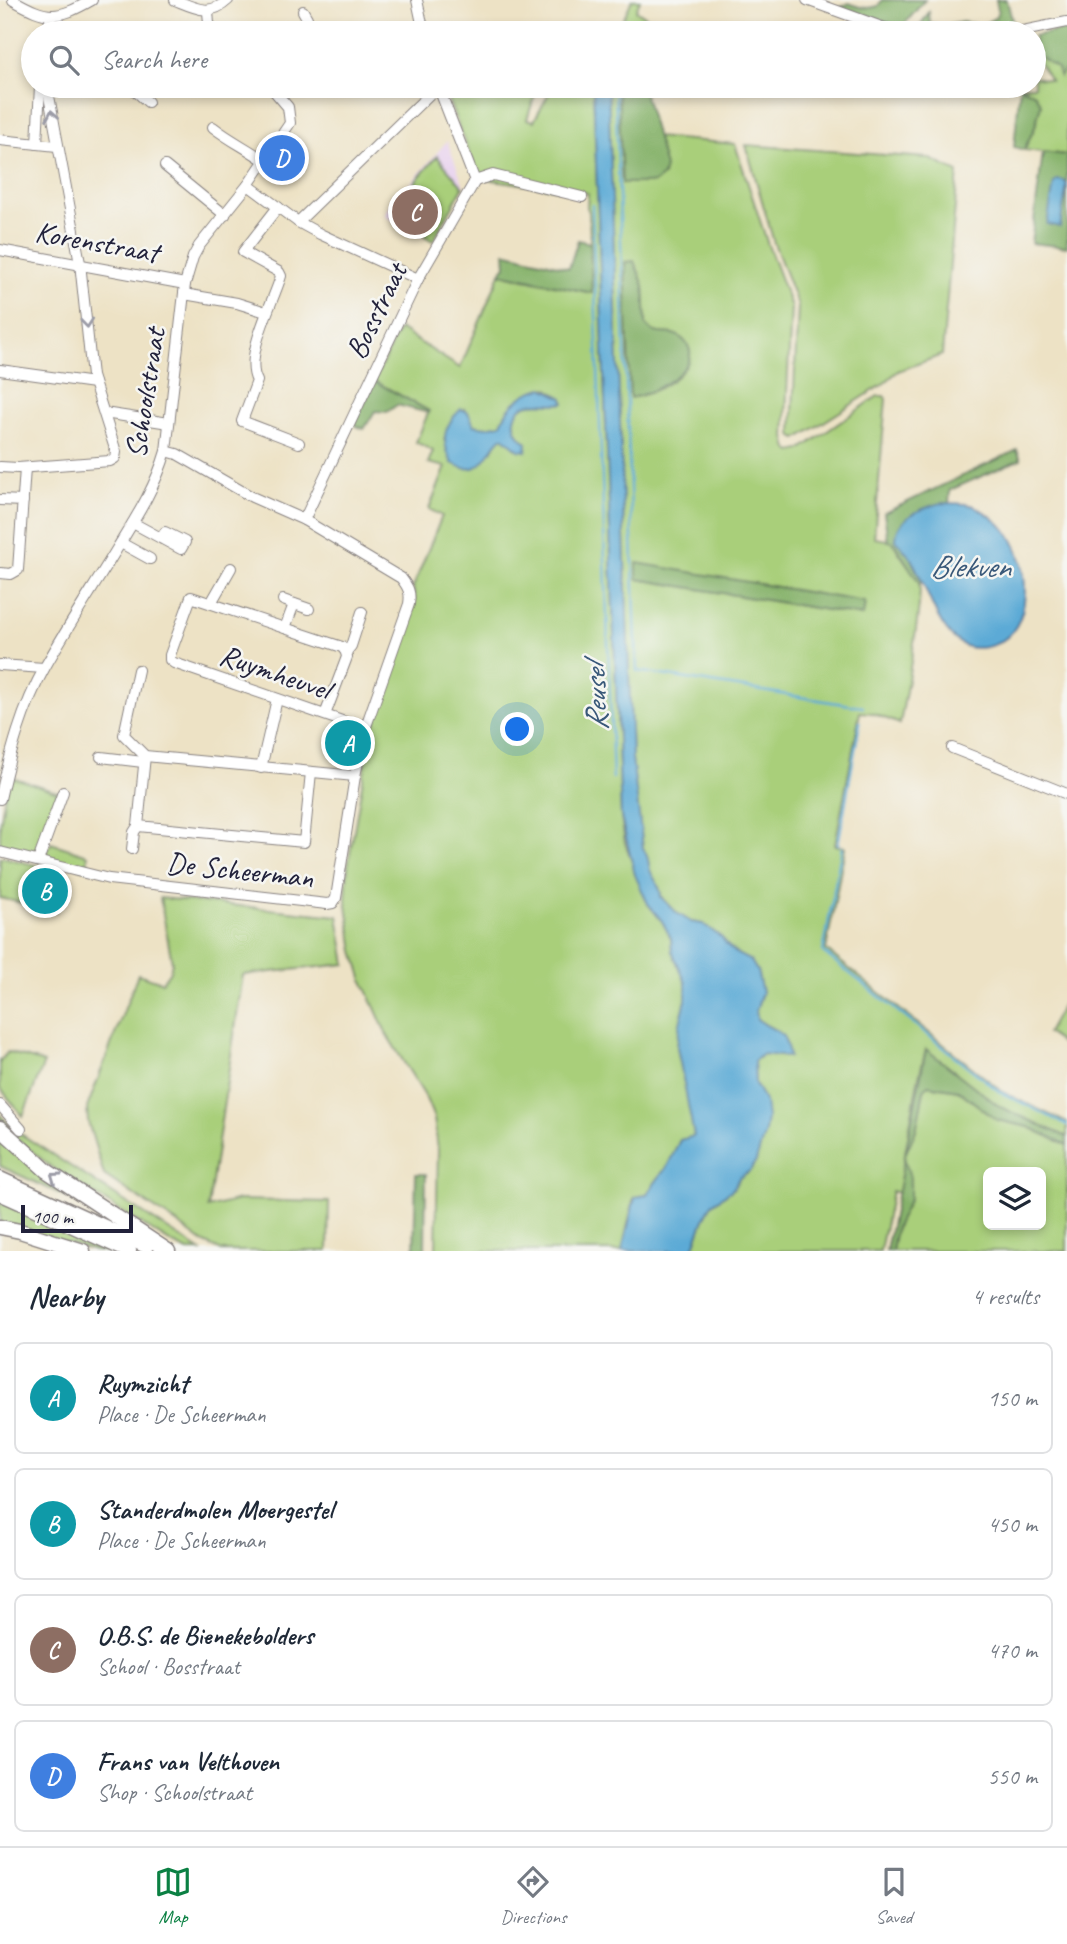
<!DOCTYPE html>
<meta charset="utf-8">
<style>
body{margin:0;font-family:Caveat,sans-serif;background:#f2f2f3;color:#1f2937}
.controls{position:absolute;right:21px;bottom:21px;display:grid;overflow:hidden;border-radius:10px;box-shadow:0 4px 10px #0003}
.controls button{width:63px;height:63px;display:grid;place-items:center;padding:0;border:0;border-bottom:2px solid #e0e1e3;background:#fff;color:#1f2937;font:35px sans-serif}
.scale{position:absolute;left:21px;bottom:18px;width:112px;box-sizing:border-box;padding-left:7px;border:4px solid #22223b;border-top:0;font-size:19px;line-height:24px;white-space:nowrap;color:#22223b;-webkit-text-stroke:5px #f6f6f2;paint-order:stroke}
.you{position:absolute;left:518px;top:730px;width:24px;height:24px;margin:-18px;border:5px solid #fff;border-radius:50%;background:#1a73e8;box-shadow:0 0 0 10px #1a73e833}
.badge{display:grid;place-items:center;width:46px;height:46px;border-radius:50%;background:#0b8043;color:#fff;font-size:23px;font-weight:700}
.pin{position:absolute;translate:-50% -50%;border:4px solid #fff;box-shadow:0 2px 7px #0006}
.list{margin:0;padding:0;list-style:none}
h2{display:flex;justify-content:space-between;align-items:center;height:91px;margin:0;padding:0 28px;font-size:30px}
h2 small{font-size:23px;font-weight:400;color:#747a83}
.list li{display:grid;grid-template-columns:46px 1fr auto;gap:21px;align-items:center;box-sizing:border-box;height:112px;margin:0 14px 14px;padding:0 14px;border:2px solid #e0e1e3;border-radius:10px}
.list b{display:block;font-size:26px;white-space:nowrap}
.list p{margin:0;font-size:23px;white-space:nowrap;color:#747a83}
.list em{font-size:23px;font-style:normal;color:#747a83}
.icon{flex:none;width:38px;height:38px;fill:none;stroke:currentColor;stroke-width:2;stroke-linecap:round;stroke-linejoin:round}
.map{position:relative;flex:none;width:1067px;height:1251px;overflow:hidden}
.search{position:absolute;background:#fff;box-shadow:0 4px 10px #0003;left:21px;right:21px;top:21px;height:77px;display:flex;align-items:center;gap:18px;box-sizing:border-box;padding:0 24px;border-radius:38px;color:#747a83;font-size:26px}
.sheet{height:595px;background:#fff}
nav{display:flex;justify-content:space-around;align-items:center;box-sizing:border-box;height:98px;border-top:2px solid #e0e1e3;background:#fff;font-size:19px;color:#747a83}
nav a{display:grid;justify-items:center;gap:4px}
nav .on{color:#0b8043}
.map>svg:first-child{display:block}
</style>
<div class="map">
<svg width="1067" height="1251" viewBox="0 0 1067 1251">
<rect width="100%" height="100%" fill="#f6f6f2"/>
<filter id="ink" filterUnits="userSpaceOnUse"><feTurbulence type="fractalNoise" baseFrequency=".0143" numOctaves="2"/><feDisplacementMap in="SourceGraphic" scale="14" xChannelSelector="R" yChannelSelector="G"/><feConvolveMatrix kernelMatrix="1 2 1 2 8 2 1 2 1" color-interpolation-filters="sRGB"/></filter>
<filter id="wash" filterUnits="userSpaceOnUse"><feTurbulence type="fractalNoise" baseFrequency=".00686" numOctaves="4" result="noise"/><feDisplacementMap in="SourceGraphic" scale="28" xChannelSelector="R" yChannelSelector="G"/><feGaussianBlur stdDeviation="1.57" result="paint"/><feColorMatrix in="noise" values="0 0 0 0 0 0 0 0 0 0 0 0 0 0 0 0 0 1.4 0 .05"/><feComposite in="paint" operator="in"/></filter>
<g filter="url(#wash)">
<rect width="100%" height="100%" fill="#ede2c5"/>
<path fill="#e8d2ee" d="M447,141L464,186L433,242L385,216L394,195L399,197Z"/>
<g fill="#a9cf7a" stroke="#66785a" stroke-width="2" fill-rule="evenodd">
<path d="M632,0H640L636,10L651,20L653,17L645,33H606V30L617,32Z"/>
<path d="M1034,53L1058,69L1060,76L1067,67V155L1024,150L1035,127L1041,104L1020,86H1034V77L1050,80L1039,63L1034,59Z"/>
<path d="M465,86H538L527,119L534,121L553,86H593L621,817L625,843L648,904L662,921L671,938L672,951L686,983V1000L680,1023L677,1047L695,1137L680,1140L668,1165L646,1195L634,1197L622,1251H436L438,1150L434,1118L425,1096L387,1035L363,981L354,951L346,899L348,865L371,733L413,608L415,599L413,587L442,516L429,509L446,467L428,463L433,451L416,442L429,411L374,381L399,329L460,368L500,274L592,293L589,212L587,207L588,193L479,178L447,97ZM547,388L563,398L564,403C552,407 519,394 515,419C513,430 519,437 527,443L519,450L504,437L498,439L493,450L452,463L444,439L464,409L473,425L486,427L501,424C508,402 526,394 547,388Z"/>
<path d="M608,86H618L622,183L657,142L656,137L735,144L768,245L791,307L785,437L788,449L792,452L800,450L878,396H884L886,399L874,538L893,541C897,555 914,569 919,583C924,596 904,702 900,724L872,713L860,712L835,845L845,847L826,950L1004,1093L1067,1123V1137L1000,1107L926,1050L918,1080L905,1153L916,1130L924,1090L928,1085L958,1090L997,1120L1029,1127L1067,1145V1251H892C893,1244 894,1236 896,1229C905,1196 918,1197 904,1159L898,1193L892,1191L880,1251H692L705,1217L712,1204L733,1189L739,1178L751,1170L756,1161L765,1101L755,1084L754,1061L763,1054L788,1057C781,1023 781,1037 757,1019L756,1011L762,992L757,971L751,961L737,954L727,945L722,938L703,924L691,922L677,913L661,896C661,885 652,879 650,870C647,859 650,860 643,848L632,758ZM625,262L636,265L644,286L646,325C656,340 678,328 687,346C699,372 649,398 630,397ZM637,564L864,602L863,616L637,579ZM988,1172H1041V1225H988Z"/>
<path d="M746,145L928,158L958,172L942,355L898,371L882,385L797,439L793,437L792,433L798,306L774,243Z"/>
<path d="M437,156L463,187L433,241L424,236L443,200L414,183Z"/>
<path d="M8,776L58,792L39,848L33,853L0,847V825Z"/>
<path d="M51,843L88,855L87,869L49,858L46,853Z"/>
<path d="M3,857L66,873L56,911L0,898V858Z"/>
<path d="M160,898L338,916L346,964L243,975L208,1208L239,1200L329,1202L328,1251H222L202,1242L178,1224L104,1175L88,1122L87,1108L138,974L162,982L170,971L172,962Z"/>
<path d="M1067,997V1047L1047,1033Z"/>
<path d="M8,1052L44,1063L23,1116L0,1088V1061Z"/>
<path d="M0,1114L10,1127L201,1251H188L173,1244L51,1167L0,1125Z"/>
<path d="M0,1136L95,1210L0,1166Z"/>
<path d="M0,1202L107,1251H95L0,1224Z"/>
</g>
<g fill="#86b26a" stroke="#546a52" stroke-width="2">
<path d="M882,0H925L902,27L841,7L849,3C859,7 867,10 878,6Z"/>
<path d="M996,0H1007L1014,28L986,33H921L917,30L929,12L930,24L945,26L962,22L982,25L996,17L998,10Z"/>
<path d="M1067,29V67L1060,77L1058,69L1034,53V36Z"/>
<path d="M618,86H628L627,89L643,88L665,167L663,176L654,183H622Z"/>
<path d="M1020,86L1035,94L1041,104L1035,127L1024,150L1014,147Z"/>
<path d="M1043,152L1067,155V247L1031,243Z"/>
<path d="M578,240L590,243L592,293L500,273L506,266L505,252L569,268Z"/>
<path d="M634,261L644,286L646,325C656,339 669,329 680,337C715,363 650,396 630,398L625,262Z"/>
<path d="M374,381L429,411V413L397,405L387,412L375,411L364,429L354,425Z"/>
<path d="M1017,450L1021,459L950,490L949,504L941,503L896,540L910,557L921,580L920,584L893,542L888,541L884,513Z"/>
<path d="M637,563L865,602L863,616L637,579Z"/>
<path d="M926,1049L1000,1107L1067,1137V1145L1029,1127L997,1120L958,1090L928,1085L924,1090L916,1130L904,1157L910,1178V1199L896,1227L892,1251H886Z"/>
<path d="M416,1174H426L425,1251H414Z"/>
</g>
<g fill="#5caad6" stroke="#3f6688" stroke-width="2">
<path d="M593,86H608L632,758L643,848C650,860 647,859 650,870C653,879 661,885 661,897L677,913L691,922L703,924L722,938L727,945L737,954L751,961L757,971L762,992L756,1011L757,1019C777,1035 785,1026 789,1057L763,1054L754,1061L755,1084L765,1101L767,1118L765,1132L756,1161L751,1170L739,1178L733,1189L712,1204L705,1217L692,1251H622L635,1197L646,1195L668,1165L680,1140L694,1136L677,1047L680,1023L686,1000V983L672,951L671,938L662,921L648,904L635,875L621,817Z"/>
<path d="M1058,180L1064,181L1067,185L1060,227L1047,224L1054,183Z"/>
<path d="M543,388L563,398L564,403C552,407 519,394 515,419C513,430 519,437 527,443L526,451L519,450L503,437C489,444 485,483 452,463C441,441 442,427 461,409L468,412L474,425L486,427L501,424C507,405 524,392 543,388Z"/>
<path d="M941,503C954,504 967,502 978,508C992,516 1005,527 1013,540C1032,574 1032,639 986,647C974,649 965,648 956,640C934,623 925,580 910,557C906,551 900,546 896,540C896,517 923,508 941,503Z"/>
</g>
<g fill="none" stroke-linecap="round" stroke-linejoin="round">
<g stroke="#5caad6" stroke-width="2.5">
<path d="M615,86L637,671L863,707"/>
<path d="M592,205L613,778"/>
<path d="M838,844L860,722"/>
<path d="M842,847L823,952L1000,1092L1067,1125"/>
</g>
</g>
</g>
<g filter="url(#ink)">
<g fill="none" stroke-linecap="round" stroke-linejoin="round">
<defs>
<g id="minor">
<path d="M13,0C48,20 57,20 92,0"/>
<path d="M175,0C195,8 210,17 228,0"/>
<path d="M417,0L424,33"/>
<path d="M807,0L898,33"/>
<path d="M208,11L209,24L217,33"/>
<path d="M303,11L307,18V33"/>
<path d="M47,33L51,17"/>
<path d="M1013,33L1067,22"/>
<path d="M130,86L148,102"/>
<path d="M438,86L475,181"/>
<path d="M213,127C231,141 247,148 265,161"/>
<path d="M0,140L57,146"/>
<path d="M37,144L40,86"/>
<path d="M165,166L225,215"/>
<path d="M475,181L493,175L582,197"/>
<path d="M248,185L298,222L320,234L418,279"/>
<path d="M278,207L243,252L279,272L281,276C274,301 243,356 257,381L242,421L299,443"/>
<path d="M298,222L438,86"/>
<path d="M0,250L185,284"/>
<path d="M184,294L237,303L266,312"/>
<path d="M0,370L94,383"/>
<path d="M104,413L169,423"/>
<path d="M0,467L18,468L110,461L115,458L116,452L92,376L80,263L49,96L45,86"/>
<path d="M0,500L23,501"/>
<path d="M304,520L418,279L475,181"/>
<path d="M133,523L181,549L185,542L165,532L162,539"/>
<path d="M121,543L150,559"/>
<path d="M0,573L11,574L18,570L25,468"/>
<path d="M283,600L309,609"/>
<path d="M211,603L231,568"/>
<path d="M285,628L294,604"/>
<path d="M346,652L351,646L362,612"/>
<path d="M0,665L44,668"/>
<path d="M138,670L124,735L145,756L355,776"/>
<path d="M325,715L347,657L346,652L342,647L191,597L170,655V660L174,663L365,729"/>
<path d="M952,748L1067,794"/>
<path d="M145,756L138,826L304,842L311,772"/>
<path d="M101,757L143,762"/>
<path d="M261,768L277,699"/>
<path d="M0,799C10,754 22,708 45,667C68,626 94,587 118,547C137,516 156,486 166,451L185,284L193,257L199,246L248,185L290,123L288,107L270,86"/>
<path d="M132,849L134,832L138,826"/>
<path d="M0,852L109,879L327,904L333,903L336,898L355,776L365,729L409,604C411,592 408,587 401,578L304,520L252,497L177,454L166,451"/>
<path d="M38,861L63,792"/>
<path d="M0,1105L21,1129"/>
</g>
<g id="highway">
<path d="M0,1128L47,1171L168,1251"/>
<path d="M0,1179L146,1246"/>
<path d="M0,1193L129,1251"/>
<path d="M0,1227L20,1231L83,1251"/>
</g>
</defs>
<use href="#minor" stroke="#888280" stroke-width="12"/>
<use href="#highway" stroke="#888280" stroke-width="17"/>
<use href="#minor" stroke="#fff" stroke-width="10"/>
<use href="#highway" stroke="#fff" stroke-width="14"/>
</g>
<defs><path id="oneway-chevron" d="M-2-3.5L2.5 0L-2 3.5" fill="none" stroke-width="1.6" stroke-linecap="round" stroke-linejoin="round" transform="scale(1.75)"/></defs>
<g stroke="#9c9ca7">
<use href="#oneway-chevron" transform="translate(52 115) rotate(-100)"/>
<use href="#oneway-chevron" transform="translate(87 323) rotate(84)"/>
<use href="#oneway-chevron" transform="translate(55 1177) rotate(-145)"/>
</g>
</g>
<g text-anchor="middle" stroke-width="5" stroke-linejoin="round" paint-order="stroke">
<g font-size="30" fill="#22223b" stroke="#f6f6f2">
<text transform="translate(97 242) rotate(10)" y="10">Korenstraat</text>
<text transform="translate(376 311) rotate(-64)" y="10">Bosstraat</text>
<text transform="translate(145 393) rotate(-81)" y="10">Schoolstraat</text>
<text transform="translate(275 672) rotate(19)" y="10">Ruymheuvel</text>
<text transform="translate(240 870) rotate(6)" y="10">De Scheerman</text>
</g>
<g font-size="32" font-style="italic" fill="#395879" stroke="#f6f6f2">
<text x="970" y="577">Blekven</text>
<text transform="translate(595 698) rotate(-92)" y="11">Reusel</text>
</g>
</g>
</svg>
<div class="controls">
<button><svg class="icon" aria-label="layers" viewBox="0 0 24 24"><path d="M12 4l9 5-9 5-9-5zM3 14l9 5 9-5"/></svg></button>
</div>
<div class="scale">100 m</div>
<div class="you"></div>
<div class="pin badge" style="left:348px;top:743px;background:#0f9aa8">A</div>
<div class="pin badge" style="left:45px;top:891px;background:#0f9aa8">B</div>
<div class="pin badge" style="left:415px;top:212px;background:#8d6e63">C</div>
<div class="pin badge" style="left:282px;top:158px;background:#3f7fe0">D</div>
<div class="search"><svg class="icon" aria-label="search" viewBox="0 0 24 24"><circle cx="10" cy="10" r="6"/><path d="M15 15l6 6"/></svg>Search here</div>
</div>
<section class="sheet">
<h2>Nearby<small>4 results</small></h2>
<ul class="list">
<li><span class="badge" style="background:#0f9aa8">A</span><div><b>Ruymzicht</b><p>Place · De Scheerman</p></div><em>150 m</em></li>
<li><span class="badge" style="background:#0f9aa8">B</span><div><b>Standerdmolen Moergestel</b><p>Place · De Scheerman</p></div><em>450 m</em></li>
<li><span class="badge" style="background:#8d6e63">C</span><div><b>O.B.S. de Bienekebolders</b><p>School · Bosstraat</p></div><em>470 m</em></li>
<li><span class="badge" style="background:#3f7fe0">D</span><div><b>Frans van Velthoven</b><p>Shop · Schoolstraat</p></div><em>550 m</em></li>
</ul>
</section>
<nav>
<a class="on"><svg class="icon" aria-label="map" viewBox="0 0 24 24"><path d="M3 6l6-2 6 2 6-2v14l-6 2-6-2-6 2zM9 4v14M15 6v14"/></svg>Map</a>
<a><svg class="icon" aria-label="directions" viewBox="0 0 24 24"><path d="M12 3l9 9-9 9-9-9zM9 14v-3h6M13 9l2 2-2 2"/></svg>Directions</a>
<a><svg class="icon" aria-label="saved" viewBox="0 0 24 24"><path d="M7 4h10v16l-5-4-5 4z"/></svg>Saved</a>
</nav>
